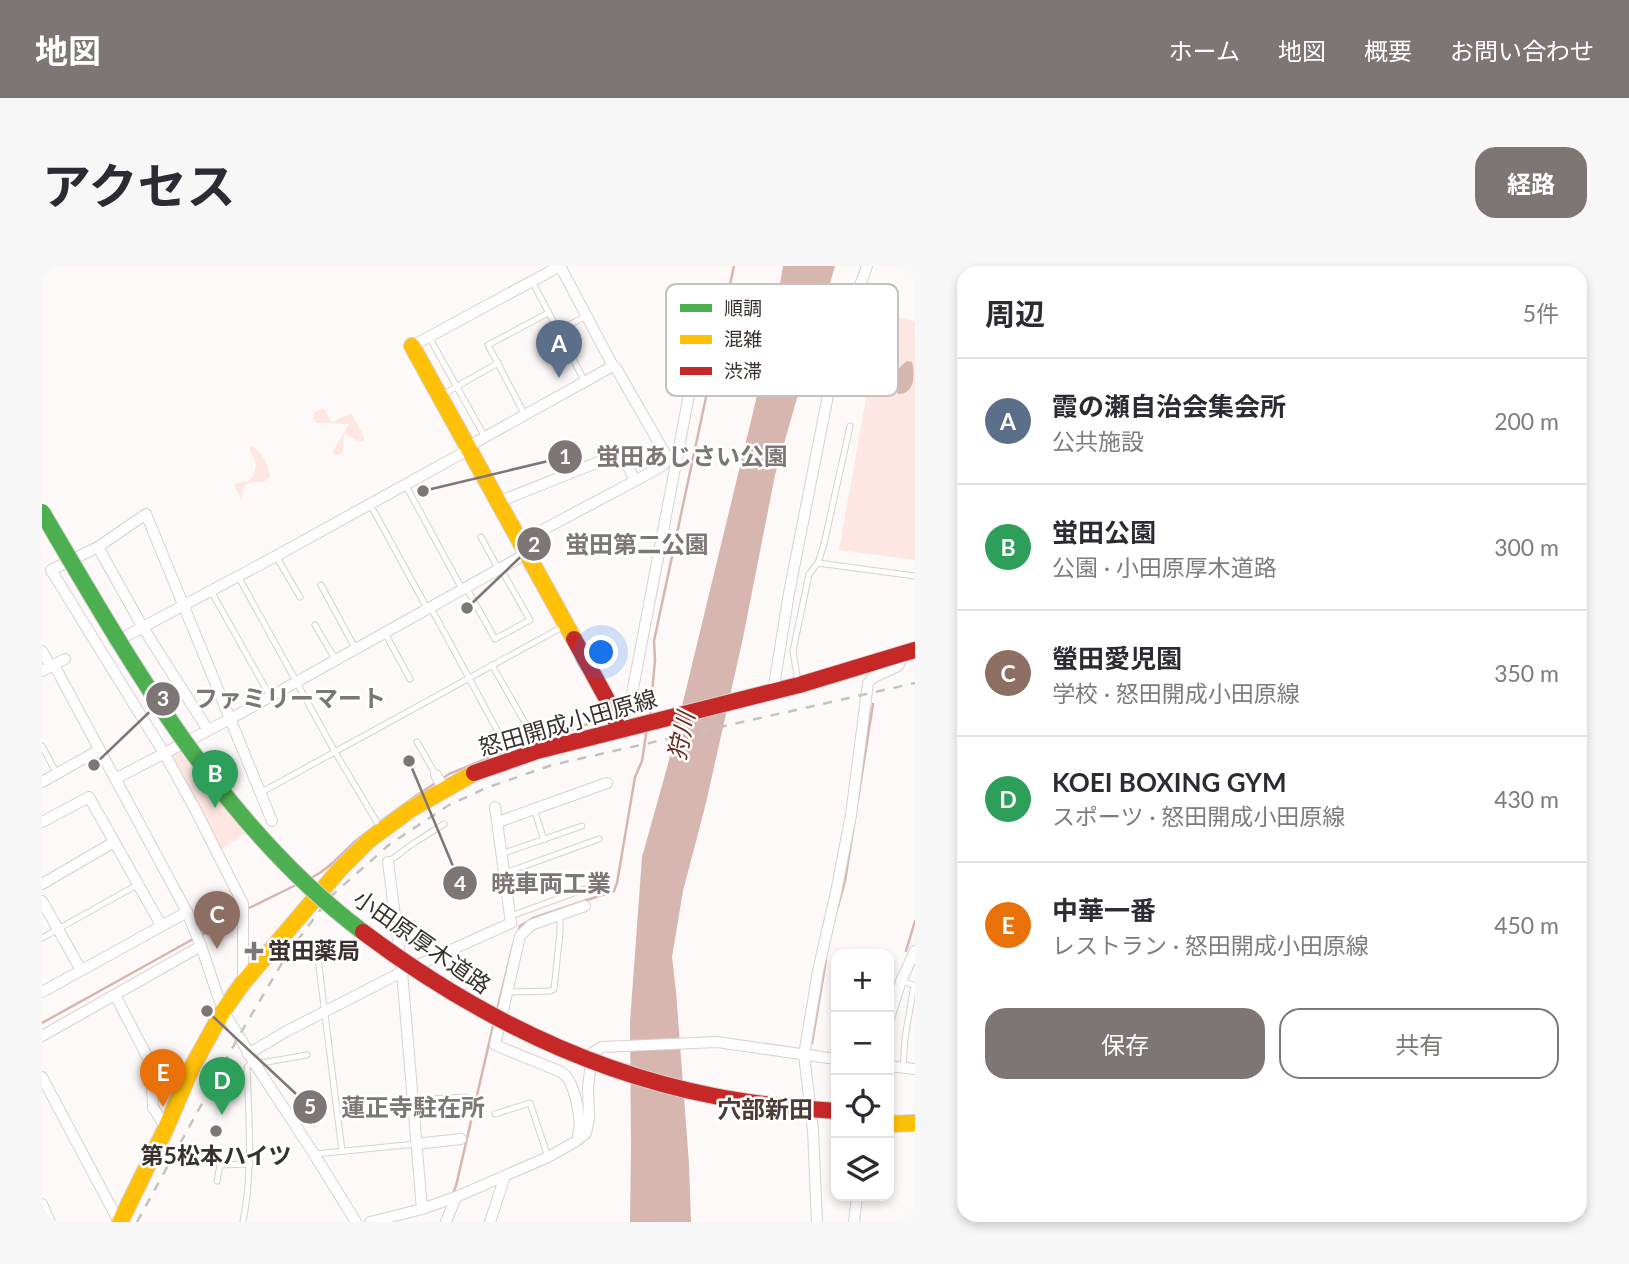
<!DOCTYPE html>
<html lang="ja">
<meta charset="utf-8">
<style>
body{margin:0;font-family:Lato,"Noto Sans JP",sans-serif;background:#f7f7f7;color:#2b2b33}
.controls{position:absolute;right:21px;bottom:21px;display:grid;overflow:hidden;border-radius:14px;box-shadow:0 4px 10px #0003}
.controls button{width:63px;height:63px;display:grid;place-items:center;padding:0;border:0;border-bottom:2px solid #e1e1e2;background:#fff;color:#2b2b33;font:35px sans-serif}
.you{position:absolute;left:560px;top:387px;width:24px;height:24px;margin:-18px;border:5px solid #fff;border-radius:50%;background:#1a73e8;box-shadow:0 0 0 10px #1a73e833}
.badge{display:grid;place-items:center;width:46px;height:46px;border-radius:50%;background:#7e7675;color:#fff;font-size:23px;font-weight:700}
.pin{position:absolute;translate:-50% -58px;filter:drop-shadow(0 2px 4px #0008)}
.pin::after{content:'';position:absolute;top:37px;width:24px;height:21px;background:inherit;clip-path:polygon(0 0,100% 0,50% 100%)}
.list{margin:0;padding:0;list-style:none}
h2{display:flex;justify-content:space-between;align-items:center;height:91px;margin:0;padding:0 28px;font-size:30px}
h2 small{font-size:23px;font-weight:400;color:#7c7c81}
.list li{display:grid;grid-template-columns:46px 1fr auto;gap:21px;align-items:center;box-sizing:border-box;height:126px;padding:0 28px;border-top:2px solid #e1e1e2}
.list b{display:block;font-size:26px;white-space:nowrap}
.list p{margin:0;font-size:23px;white-space:nowrap;color:#7c7c81}
.list em{font-size:23px;font-style:normal;color:#7c7c81}
.actions{display:flex;gap:14px;padding:21px 28px}
.actions a{flex:1;padding:16px 0;border:2px solid #7e7675;border-radius:21px;text-align:center;font-size:24px;color:#7e7675}
.actions .main{background:#7e7675;color:#fff}
.icon{flex:none;width:38px;height:38px;fill:none;stroke:currentColor;stroke-width:2;stroke-linecap:round;stroke-linejoin:round}
.map{position:relative;flex:none;width:873px;height:956px;overflow:hidden;border-radius:21px}
header{display:flex;align-items:center;gap:42px;box-sizing:border-box;height:98px;padding:0 35px;background:#7e7675;color:#fff}
header strong{font-size:33px}
nav{display:flex;gap:38px;margin-inline-start:auto;font-size:24px}
.intro{display:flex;align-items:center;justify-content:space-between;box-sizing:border-box;height:168px;padding:0 42px}
h1{margin:0;font-size:49px}
.button{padding:18px 32px;border-radius:21px;background:#7e7675;color:#fff;font-size:24px;font-weight:700}
main{display:flex;gap:42px;padding:0 42px}
aside{flex:1;background:#fff;border-radius:21px;box-shadow:0 4px 10px #0003}
.map>svg:first-child{display:block}
</style>
<header>
<strong>地図</strong>
<nav><a>ホーム</a><a>地図</a><a>概要</a><a>お問い合わせ</a></nav>
</header>
<div class="intro"><h1>アクセス</h1><a class="button">経路</a></div>
<main>
<div class="map">
<svg width="873" height="956" viewBox="0 0 873 956">
<rect width="100%" height="100%" fill="#fdf9f8"/>
<g fill="#fee7e3">
<path d="M839,49L873,55V294L797,284Z"/>
<path d="M281,142L290,156L309,147L322,170V174L317,176L302,167L301,186L297,189H292L291,185L307,158L274,157L271,151L272,147Z"/>
<path d="M210,180C219,183 227,201 228,210L222,216H212L203,219L199,230L202,239L192,218L206,215L212,209L214,197L207,182Z"/>
<path d="M143,480L205,566L179,584L128,488Z"/>
</g>
<g fill="#d7b6af">
<path d="M741,0H793L733,209L701,372L664,537L641,625L630,691L634,725L647,898L649,956H588L589,883L588,756L600,591L626,498L728,76Z"/>
<path d="M865,95L870,96C873,109 873,128 856,128C848,114 852,105 865,95Z"/>
</g>
<g fill="none" stroke-linecap="round" stroke-linejoin="round">
<g stroke="#d7b6af" stroke-width="2.5">
<path d="M594,442L609,437"/>
<path d="M608,449L613,394L612,375L692,0"/>
<path d="M401,512L407,508L466,484L558,454"/>
<path d="M271,611C289,602 300,586 316,573C342,552 367,534 395,516"/>
<path d="M205,643L252,620"/>
<path d="M795,644L803,615L831,438"/>
<path d="M476,666L478,660L491,652L572,625L575,617L593,511L600,495L605,462"/>
<path d="M159,669L199,647"/>
<path d="M864,685L873,655"/>
<path d="M455,744L471,679"/>
<path d="M0,757L153,672"/>
<path d="M770,777L784,694"/>
<path d="M411,927L414,920L451,760"/>
</g>
<defs>
<g id="lane">
<path d="M490,15L543,116"/>
<path d="M516,65L544,50"/>
<path d="M387,71L443,171"/>
<path d="M400,129L456,97"/>
<path d="M483,149L446,79L506,47"/>
<path d="M363,218L420,323"/>
<path d="M328,238L385,342"/>
<path d="M439,271L457,304"/>
<path d="M234,290L258,331"/>
<path d="M776,297L873,310"/>
<path d="M196,310L293,486L339,563"/>
<path d="M279,319L313,382"/>
<path d="M424,321L453,373L488,354L459,303"/>
<path d="M169,325L228,430"/>
<path d="M388,340L461,475L470,479L474,491"/>
<path d="M273,359L293,393"/>
<path d="M343,367L368,413"/>
<path d="M450,399L490,469L494,483"/>
<path d="M756,416L751,385L767,308L776,297L782,278L808,160"/>
<path d="M375,476L394,509"/>
<path d="M467,477L490,469"/>
<path d="M0,480L15,508"/>
<path d="M218,527L522,360"/>
<path d="M492,543L502,574"/>
<path d="M459,588L540,560"/>
<path d="M346,596L372,577L402,558"/>
<path d="M463,607L557,573"/>
<path d="M469,650L551,620"/>
<path d="M0,672L95,619"/>
<path d="M274,676L300,885"/>
<path d="M859,715L872,719L863,772L861,802"/>
<path d="M465,726L508,725L512,723L518,666V648"/>
<path d="M213,798L265,789"/>
<path d="M372,834L425,831"/>
<path d="M453,848L488,837L506,891"/>
<path d="M273,888L374,878"/>
<path d="M175,915L178,899L208,898"/>
<path d="M201,956C211,905 207,853 205,801L211,795"/>
</g>
<g id="street">
<path d="M370,80L518,0"/>
<path d="M425,181L571,100"/>
<path d="M456,236L579,187L593,214"/>
<path d="M478,276L617,202L623,197L625,191L574,102L571,100L518,0"/>
<path d="M56,281L100,360L166,464"/>
<path d="M73,376L234,290L426,184"/>
<path d="M0,385L9,401"/>
<path d="M12,399L145,646L159,680L181,745L197,770L211,795L272,888L314,956"/>
<path d="M0,405L23,393"/>
<path d="M731,426L747,327L788,119L808,47L825,0"/>
<path d="M577,464L589,433L666,29"/>
<path d="M394,509L402,523"/>
<path d="M73,513L188,453L484,288"/>
<path d="M0,516L57,484"/>
<path d="M0,556L47,531L119,659"/>
<path d="M456,556L565,517"/>
<path d="M346,596L360,706L380,943"/>
<path d="M0,618L72,576"/>
<path d="M0,635L39,704"/>
<path d="M201,717V638L153,543L122,487L9,304L56,281L104,248L230,555"/>
<path d="M0,726L145,646"/>
<path d="M73,729L109,798L111,841L124,862"/>
<path d="M847,752L859,715L873,685"/>
<path d="M0,770L159,680"/>
<path d="M206,788L243,766L360,706L469,657L453,541"/>
<path d="M847,800L873,803"/>
<path d="M0,811L77,956"/>
<path d="M536,869C541,858 533,823 526,813C524,809 521,807 517,805L453,779L478,670L489,659L543,640"/>
<path d="M374,878L419,873"/>
<path d="M0,938L8,956"/>
<path d="M328,956L380,943L414,931L506,891L533,876L544,867L547,852L546,822L550,787L560,781L675,776L794,793"/>
<path d="M404,956L414,931"/>
<path d="M448,956L463,910"/>
<path d="M775,956L771,864L762,789L776,705L794,626L809,549L826,417L830,412L856,400L859,394L858,389"/>
<path d="M812,956L815,930"/>
</g>
<g id="slow">
<path d="M370,80L532,373"/>
<path d="M847,858L873,857"/>
<path d="M78,956L124,862L150,801L181,745L200,718L298,603L327,574L369,543L432,507"/>
</g>
<g id="jam">
<path d="M532,373L567,437L577,464"/>
<path d="M432,507L495,485L757,419L873,384"/>
</g>
</defs>
<use href="#lane" stroke="#d8d1d0" stroke-width="7"/>
<use href="#street" stroke="#d8d1d0" stroke-width="12"/>
<use href="#slow" stroke="#d8d1d0" stroke-width="18"/>
<use href="#jam" stroke="#d8d1d0" stroke-width="18"/>
<use href="#lane" stroke="#fffefe" stroke-width="5"/>
<use href="#street" stroke="#fffefe" stroke-width="10"/>
<use href="#slow" stroke="#ffc107" stroke-width="16"/>
<use href="#jam" stroke="#c62828" stroke-width="16"/>
<path stroke="#c4c3c2" stroke-width="2.5" stroke-dasharray="9 9" stroke-linecap="butt" d="M95,956L197,770L246,687L288,631L348,578L407,539L444,522L510,499L873,417"/>
<defs>
<path id="fast-bridge" d="M0,246C89,397 179,559 321,666"/>
<path id="jam-bridge" d="M321,666C425,744 544,805 672,830C712,838 753,842 794,845"/>
</defs>
<use href="#fast-bridge" stroke="#d8d1d0" stroke-width="18" stroke-linecap="butt"/>
<use href="#jam-bridge" stroke="#d8d1d0" stroke-width="18" stroke-linecap="butt"/>
<use href="#fast-bridge" stroke="#4caf50" stroke-width="16"/>
<use href="#jam-bridge" stroke="#c62828" stroke-width="16"/>
</g>
<g fill="#7e7675" stroke="#fff" stroke-width="2.5">
<path d="M208.5 674.5h7v7h7v7h-7v7h-7v-7h-7v-7h7z"/>
<circle cx="174" cy="865" r="7"/>
</g>
<g text-anchor="middle" stroke-width="5" stroke-linejoin="round" paint-order="stroke">
<g font-size="23" fill="#3a302e" stroke="#fff">
<text transform="translate(526 457) rotate(-16)" y="8">怒田開成小田原線</text>
<text transform="translate(380 676) rotate(35)" y="8">小田原厚木道路</text>
</g>
<g font-size="23" font-weight="bold" fill="#3a302e" stroke="#fff" text-anchor="start">
<text x="226" y="693">蛍田薬局</text>
<text x="174" y="898" text-anchor="middle">第5松本ハイツ</text>
</g>
<g font-size="24" font-style="italic" fill="#662b21" stroke="#fff">
<text transform="translate(640 470) rotate(-78)" y="8">狩川</text>
</g>
<g font-size="24" font-weight="bold" fill="#4e3a36" stroke="#fff">
<text x="723" y="852">穴部新田</text>
</g>
</g>
<rect x="624" y="18" width="232" height="112" rx="10" fill="#fff" stroke="#c4c1c0" stroke-width="2"/>
<rect x="638" y="38" width="32" height="8" fill="#4caf50"/>
<rect x="638" y="69" width="32" height="9" fill="#ffc107"/>
<rect x="638" y="101" width="32" height="8" fill="#c62828"/>
<g font-size="19" fill="#3a302e">
<text x="682" y="49">順調</text>
<text x="682" y="80">混雑</text>
<text x="682" y="112">渋滞</text>
</g>
<path fill="none" stroke="#7e7675" stroke-width="2.5" d="M381 225L523 191M425 342L492 278M52 499L121 433M367 495L418 617M165 745L268 841"/>
<g fill="#7e7675" stroke="#fff" stroke-width="2.5">
<circle cx="381" cy="225" r="7"/>
<circle cx="425" cy="342" r="7"/>
<circle cx="52" cy="499" r="7"/>
<circle cx="367" cy="495" r="7"/>
<circle cx="165" cy="745" r="7"/>
<circle cx="523" cy="191" r="18"/>
<circle cx="492" cy="278" r="18"/>
<circle cx="121" cy="433" r="18"/>
<circle cx="418" cy="617" r="18"/>
<circle cx="268" cy="841" r="18"/>
</g>
<g font-size="21" text-anchor="middle" font-weight="bold" fill="#fff">
<text x="523" y="198">1</text>
<text x="492" y="286">2</text>
<text x="121" y="440">3</text>
<text x="418" y="625">4</text>
<text x="268" y="848">5</text>
</g>
<g font-size="24" text-anchor="middle" font-weight="bold" fill="#7e7675" stroke="#fff" stroke-width="5" stroke-linejoin="round" paint-order="stroke">
<text x="650" y="199">蛍田あじさい公園</text>
<text x="595" y="287">蛍田第二公園</text>
<text x="248" y="441">ファミリーマート</text>
<text x="509" y="626">暁車両工業</text>
<text x="371" y="850">蓮正寺駐在所</text>
</g>
</svg>
<div class="controls">
<button>+</button>
<button>−</button>
<button><svg class="icon" aria-label="locate" viewBox="0 0 24 24"><circle cx="12" cy="12" r="6"/><path d="M12 2v4M12 18v4M2 12h4M18 12h4"/></svg></button>
<button><svg class="icon" aria-label="layers" viewBox="0 0 24 24"><path d="M12 4l9 5-9 5-9-5zM3 14l9 5 9-5"/></svg></button>
</div>
<div class="you"></div>
<div class="pin badge" style="left:517px;top:112px;background:#5c6f8a">A</div>
<div class="pin badge" style="left:173px;top:542px;background:#2e9e5b">B</div>
<div class="pin badge" style="left:175px;top:683px;background:#8d6e63">C</div>
<div class="pin badge" style="left:180px;top:849px;background:#2e9e5b">D</div>
<div class="pin badge" style="left:121px;top:841px;background:#e8710a">E</div>
</div>
<aside>
<h2>周辺<small>5件</small></h2>
<ul class="list">
<li><span class="badge" style="background:#5c6f8a">A</span><div><b>霞の瀬自治会集会所</b><p>公共施設</p></div><em>200 m</em></li>
<li><span class="badge" style="background:#2e9e5b">B</span><div><b>蛍田公園</b><p>公園 · 小田原厚木道路</p></div><em>300 m</em></li>
<li><span class="badge" style="background:#8d6e63">C</span><div><b>螢田愛児園</b><p>学校 · 怒田開成小田原線</p></div><em>350 m</em></li>
<li><span class="badge" style="background:#2e9e5b">D</span><div><b>KOEI BOXING GYM</b><p>スポーツ · 怒田開成小田原線</p></div><em>430 m</em></li>
<li><span class="badge" style="background:#e8710a">E</span><div><b>中華一番</b><p>レストラン · 怒田開成小田原線</p></div><em>450 m</em></li>
</ul>
<div class="actions"><a class="main">保存</a><a>共有</a></div>
</aside>
</main>
